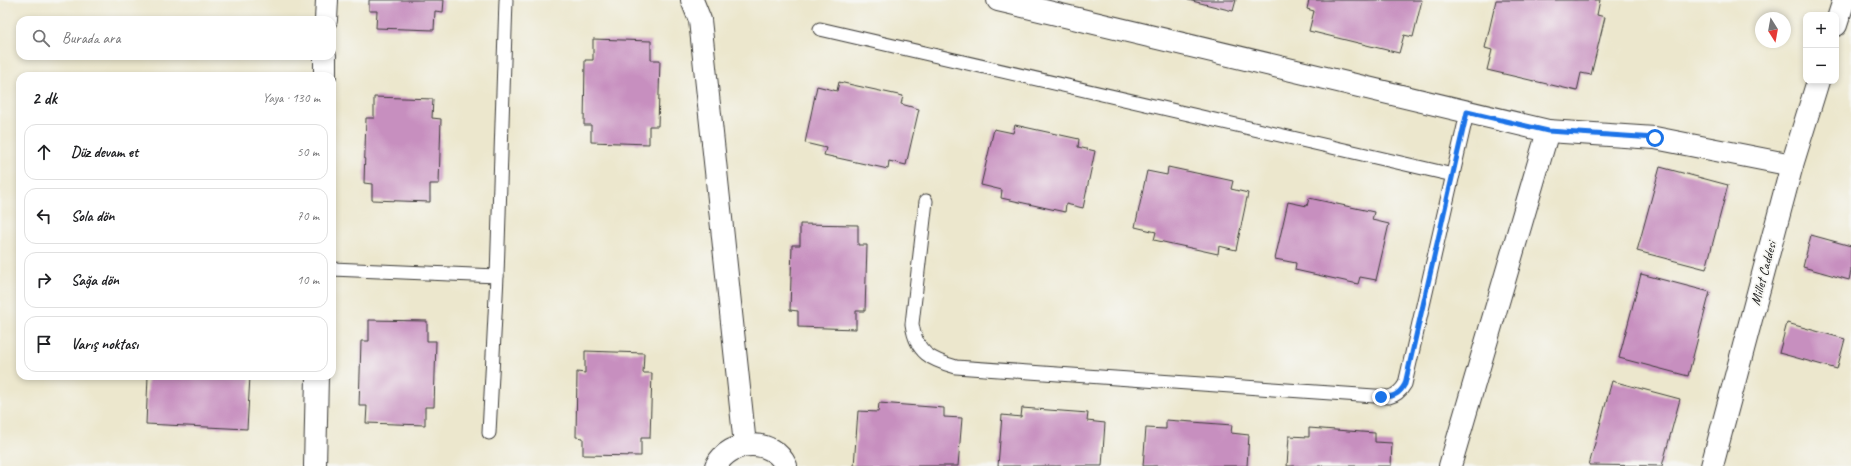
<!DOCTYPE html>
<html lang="tr">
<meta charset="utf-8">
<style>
body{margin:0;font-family:Caveat,sans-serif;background:#f2f2f2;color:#202124}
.controls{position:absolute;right:12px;top:12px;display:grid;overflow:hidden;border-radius:8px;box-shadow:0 2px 6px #0003}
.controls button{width:36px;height:36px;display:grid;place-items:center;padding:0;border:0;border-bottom:1px solid #e0e0e0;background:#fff;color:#202124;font:20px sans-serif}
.compass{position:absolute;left:1755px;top:12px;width:36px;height:36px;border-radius:50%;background:#fff;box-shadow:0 2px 6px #0003;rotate:169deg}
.stop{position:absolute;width:12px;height:12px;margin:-9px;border:3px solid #1a73e8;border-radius:50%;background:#fff}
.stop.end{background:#1a73e8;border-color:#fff;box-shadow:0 1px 4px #0008}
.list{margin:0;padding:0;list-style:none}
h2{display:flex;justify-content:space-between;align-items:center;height:52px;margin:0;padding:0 16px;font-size:17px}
h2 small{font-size:13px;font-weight:400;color:#757577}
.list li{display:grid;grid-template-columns:26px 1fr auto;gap:12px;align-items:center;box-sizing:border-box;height:56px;margin:0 8px 8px;padding:0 8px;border:1px solid #e0e0e0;border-radius:12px}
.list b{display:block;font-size:15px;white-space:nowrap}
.list em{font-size:13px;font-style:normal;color:#757577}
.icon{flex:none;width:22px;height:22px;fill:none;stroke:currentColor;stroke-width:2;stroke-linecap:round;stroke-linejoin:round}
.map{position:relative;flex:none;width:1851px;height:466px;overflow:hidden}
.search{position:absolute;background:#fff;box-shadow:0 2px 6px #0003;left:16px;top:16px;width:320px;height:44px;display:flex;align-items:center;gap:10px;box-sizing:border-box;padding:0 14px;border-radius:12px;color:#757577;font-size:15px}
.panel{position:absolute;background:#fff;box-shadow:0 2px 6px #0003;left:16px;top:72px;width:320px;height:308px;border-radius:12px}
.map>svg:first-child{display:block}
</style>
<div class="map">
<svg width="1851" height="466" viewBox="0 0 1851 466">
<rect width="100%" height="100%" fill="#f6f6f2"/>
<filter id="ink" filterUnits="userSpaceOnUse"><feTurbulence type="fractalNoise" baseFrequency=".025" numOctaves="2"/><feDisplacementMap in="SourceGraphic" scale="8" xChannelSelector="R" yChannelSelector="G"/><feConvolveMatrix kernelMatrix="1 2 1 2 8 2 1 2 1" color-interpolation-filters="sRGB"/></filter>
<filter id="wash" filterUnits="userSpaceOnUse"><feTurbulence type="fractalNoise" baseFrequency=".012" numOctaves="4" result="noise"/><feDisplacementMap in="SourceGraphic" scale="16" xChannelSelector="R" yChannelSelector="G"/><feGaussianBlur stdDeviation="0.9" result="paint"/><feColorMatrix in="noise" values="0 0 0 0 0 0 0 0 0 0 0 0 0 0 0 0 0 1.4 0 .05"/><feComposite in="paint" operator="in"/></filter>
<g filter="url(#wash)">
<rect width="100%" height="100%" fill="#ece7cd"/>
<g id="blocks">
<g fill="#c78fbf">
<path d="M369,0H444L443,12L435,11L434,30L376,28L377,11H369Z"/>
<path d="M1188,0H1236L1233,11Z"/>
<path d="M1309,0H1422L1413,37L1404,35L1399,53L1309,31L1314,11L1307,9Z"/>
<path d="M1496,0H1600L1597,15L1605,17L1591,75L1581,73L1577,91L1487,70L1492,50L1485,48Z"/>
<path d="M593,39L651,41V60H660L658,126H649V144L591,142V125H584L585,60H593Z"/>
<path d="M839,82L903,96L901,104L919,109L906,165L889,161L888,169L824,155L826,148L805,143L817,86L837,91Z"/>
<path d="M374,97L433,99L432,118L441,119L439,184H430V202L372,200V184L364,183L366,118H374Z"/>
<path d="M1015,125L1079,139L1078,147L1095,151L1083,208L1066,204L1065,212L1001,198L1002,190L981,185L994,129L1013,133Z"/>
<path d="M1168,167L1233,181L1231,189L1248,193L1236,250L1219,246L1218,254L1154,240L1156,232L1135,227L1147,171L1167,175Z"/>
<path d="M1660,167L1728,185L1706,269L1637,251Z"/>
<path d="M1309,198L1374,212L1372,220L1389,224L1376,280L1360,277L1358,284L1295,270L1296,263L1275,259L1288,202L1307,206Z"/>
<path d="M800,224L858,225V245H867L865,311H856V329L798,327V311L790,310L792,245H800Z"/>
<path d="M1811,235L1851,246V271L1849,280L1803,267Z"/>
<path d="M1641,274L1710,292L1688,376L1619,358Z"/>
<path d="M369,320L427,321V341H436L434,407H425V425L366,423L367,406H359L361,341H369Z"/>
<path d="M1787,323L1845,339L1837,369L1779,353Z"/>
<path d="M585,351L644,353L643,373H652L650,438H641V456L583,455V438L576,437L577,372L585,373Z"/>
<path d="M148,376H250L247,429L146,424Z"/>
<path d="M1612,381L1680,399L1662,466L1589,465Z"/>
<path d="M879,403L944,408V417L962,418L958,466H854L858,411L878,412Z"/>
<path d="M1022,408L1088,413L1087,421L1105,423L1102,466H998L1002,415L1021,417Z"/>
<path d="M1166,420L1232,425L1231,433L1249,435L1247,466H1143L1146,428L1166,429Z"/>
<path d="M1309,428L1375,433V442L1392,443L1391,466H1287L1289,436L1309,437Z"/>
</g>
</g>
</g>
<g filter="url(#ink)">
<use href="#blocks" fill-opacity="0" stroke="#3b3a37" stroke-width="1"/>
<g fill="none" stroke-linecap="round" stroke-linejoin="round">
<defs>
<g id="service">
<path d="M820,29L1453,175"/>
<path d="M926,201L912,324C916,353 931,360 956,367L1389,397C1397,395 1401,391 1405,384L1467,113"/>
<path d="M332,269L497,276"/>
<path d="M489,433L497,276L506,0"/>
</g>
<g id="minor">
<path d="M692,0L700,20L745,445"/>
<path d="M998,0L1548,131L1655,138L1792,165"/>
<path d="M326,20L327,0"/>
<path d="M1836,25L1844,0"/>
<path d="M325,76V56"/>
<path d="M315,466L317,376"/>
<path d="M716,466C730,439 773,437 786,466"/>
<path d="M1450,466L1548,131"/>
<path d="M1712,466L1792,165L1818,81"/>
</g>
</defs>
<use href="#service" stroke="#3b3a37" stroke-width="15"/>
<use href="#minor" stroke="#3b3a37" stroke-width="24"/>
<use href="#service" stroke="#fff" stroke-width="13"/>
<use href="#minor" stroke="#fff" stroke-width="22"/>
</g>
</g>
<g fill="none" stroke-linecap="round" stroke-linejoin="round" filter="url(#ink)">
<path stroke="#1a73e8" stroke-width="5" d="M1381,397C1393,397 1399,395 1405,384L1467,112L1548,131L1655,138"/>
</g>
<g text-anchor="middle" stroke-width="3.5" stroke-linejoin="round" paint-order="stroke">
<g font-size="14" fill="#1c1c1c" stroke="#f6f6f2">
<text transform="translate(1763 273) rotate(-75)" y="5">Millet Caddesi</text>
</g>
</g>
</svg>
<div class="controls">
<button>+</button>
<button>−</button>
</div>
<svg class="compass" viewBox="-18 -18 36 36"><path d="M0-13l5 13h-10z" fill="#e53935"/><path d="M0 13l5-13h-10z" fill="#757577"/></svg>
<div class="stop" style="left:1655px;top:138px"></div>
<div class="stop end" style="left:1381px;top:397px"></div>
<div class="search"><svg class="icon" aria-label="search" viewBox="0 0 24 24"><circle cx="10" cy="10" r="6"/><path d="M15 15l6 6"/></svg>Burada ara</div>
<section class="panel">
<h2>2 dk<small>Yaya · 130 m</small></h2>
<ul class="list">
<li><svg class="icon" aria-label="ahead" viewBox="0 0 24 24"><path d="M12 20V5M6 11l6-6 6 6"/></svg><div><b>Düz devam et</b></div><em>50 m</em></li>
<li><svg class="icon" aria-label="left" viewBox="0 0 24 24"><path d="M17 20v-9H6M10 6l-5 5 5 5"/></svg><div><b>Sola dön</b></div><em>70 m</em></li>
<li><svg class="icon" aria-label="right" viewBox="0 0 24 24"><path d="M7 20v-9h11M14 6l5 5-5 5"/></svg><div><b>Sağa dön</b></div><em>10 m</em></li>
<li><svg class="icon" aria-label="arrive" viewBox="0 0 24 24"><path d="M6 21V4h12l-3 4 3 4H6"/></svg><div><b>Varış noktası</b></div></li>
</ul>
</section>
</div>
